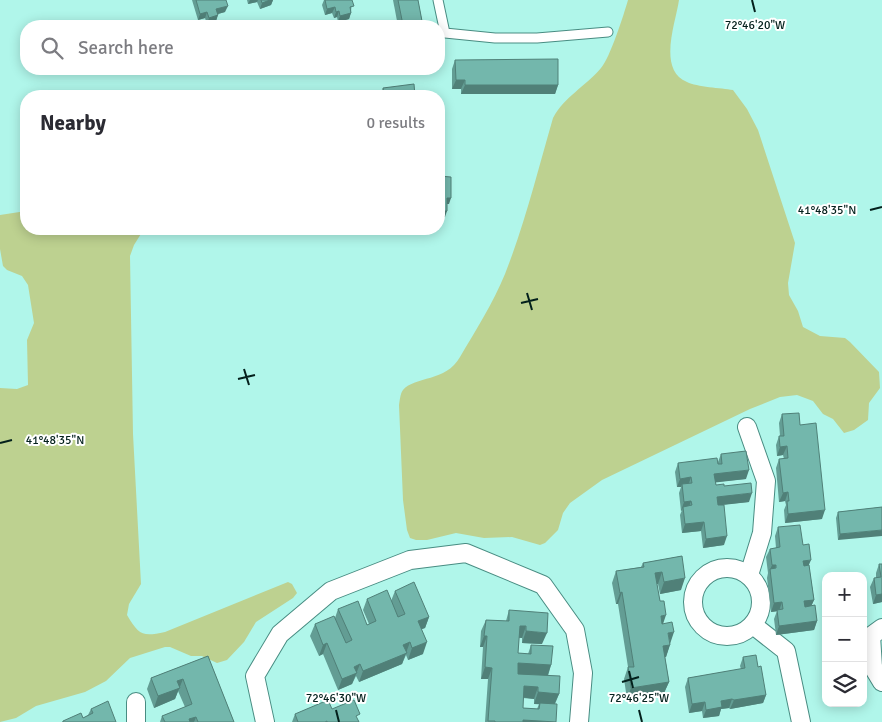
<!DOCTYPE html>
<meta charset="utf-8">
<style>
body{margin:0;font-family:Signika,sans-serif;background:#f7f7f7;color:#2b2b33}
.controls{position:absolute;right:15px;bottom:15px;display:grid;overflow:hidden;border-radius:10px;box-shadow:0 2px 12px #0003}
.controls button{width:45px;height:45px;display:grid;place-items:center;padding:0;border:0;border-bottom:1px solid #e1e1e2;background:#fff;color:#2b2b33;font:25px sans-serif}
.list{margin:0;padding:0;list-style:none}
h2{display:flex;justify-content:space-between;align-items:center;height:65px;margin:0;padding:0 20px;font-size:21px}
h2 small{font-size:16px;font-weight:400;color:#7c7c81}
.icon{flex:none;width:28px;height:28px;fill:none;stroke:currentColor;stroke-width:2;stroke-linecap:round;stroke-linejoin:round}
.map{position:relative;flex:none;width:882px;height:722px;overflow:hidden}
.search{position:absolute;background:#fff;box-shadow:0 2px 12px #0003;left:20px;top:20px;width:425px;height:55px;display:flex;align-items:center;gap:12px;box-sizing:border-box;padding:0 18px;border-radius:20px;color:#7c7c81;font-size:19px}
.panel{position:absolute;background:#fff;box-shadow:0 2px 12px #0003;left:20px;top:90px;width:425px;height:145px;border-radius:20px}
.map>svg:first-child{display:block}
</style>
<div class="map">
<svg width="882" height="722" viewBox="0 0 882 722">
<rect width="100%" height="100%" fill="#b0f6ea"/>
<g fill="#bdd190">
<path d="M628,0H679C676,22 657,70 687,82C697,87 721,88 733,90L747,109L758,130L795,243L788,283L789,295L798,311L803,327L820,336L845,338L850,342L879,372L880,388L869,403L868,420L854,430L844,433L833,419L823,414L813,401L797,395L780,397L750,409L602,480L570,503L563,513L558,530L545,543L540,545L512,537L484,538L456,533L427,540H416L410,538L407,530L403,500L399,405C400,400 400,394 403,390C415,376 446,382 460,357C476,330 493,303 505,274C525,223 538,170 553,118C565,96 585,87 601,68C610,58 624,14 628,0Z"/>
<path d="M26,211V229H144L134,245L130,256L133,434L141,584L129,604L127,615C139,635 142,637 165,632L288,582L292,584L297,593L293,598L256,622L244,642L227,660L217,663L202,656H191L170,647H165L130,658L106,681L85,692L36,706L16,718L0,722V388L17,389L28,385L27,340L34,323L28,285L22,276L7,270L3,266L0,249V215Z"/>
</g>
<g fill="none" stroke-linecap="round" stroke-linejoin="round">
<defs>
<path id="service" d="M438,0L445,33L495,38H537L608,32"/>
<g id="minor">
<path d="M747,427L766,481L762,533L749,575"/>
<circle cx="727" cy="602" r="34"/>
<path d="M753,625L786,651L801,722"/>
<path d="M882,628L871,636L873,667L882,682"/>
<path d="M136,702V722"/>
<path d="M265,722L255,676L280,634L331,591L410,560L466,553L543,585L575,630L583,673L579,722"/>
</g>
</defs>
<use href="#service" stroke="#488c82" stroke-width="11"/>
<use href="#minor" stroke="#488c82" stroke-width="20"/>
<use href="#service" stroke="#fff" stroke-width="9"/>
<use href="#minor" stroke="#fff" stroke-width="18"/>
</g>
<g fill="#639d94" fill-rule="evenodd">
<path d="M192,0H226L225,12L218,14L216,21L207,24L205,18L198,20Z"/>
<path d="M247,0H273L271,5L260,9L257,2L248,4Z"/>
<path d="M324,0H352L351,12L349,19L338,22L337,17L334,18L332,13L325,15L322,5Z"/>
<path d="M393,0H418L422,21L420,26H398Z"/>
<path d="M455,60L558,85L555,94H461V89H452V69Z"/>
<path d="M383,88L415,96H381V94Z"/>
<path d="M782,414L800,425L822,519L785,523L784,510L786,505L785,501L779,502L776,468L779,459H784L783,455L777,456L776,445L779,436H780L779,423Z"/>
<path d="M721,454L746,479L715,482L716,485L724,486L749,502L718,505L724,545L703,548L701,531L682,533L680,515L682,510L681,511L679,493L681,487H677L675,472L678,463L718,462Z"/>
<path d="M882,507L838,540L836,518L838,512Z"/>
<path d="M778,527L803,545L809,565L814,600L811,606L817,621L814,630L776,635L774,619L777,611L771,612L767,578L768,573L766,557L770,549L776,548L775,536Z"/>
<path d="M682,556L681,590L660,594L658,584H657L663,624L670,644L666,657H665L669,682L664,693L627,699L624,679L628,667L618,604H616L612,583L616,571L641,567L643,563Z"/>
<path d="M879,564H882V602L873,604L870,587L874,578H876V573Z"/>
<path d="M395,591L429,617L425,628L421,629L423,654L408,660L406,655L402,664L359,682L356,676L352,684L338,690L323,654L319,656L310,636L315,624L335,618L338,609L367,625L369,624L363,610L367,599L391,601Z"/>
<path d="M509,610L542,644L522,643V638H519L518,653L528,654L531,645L551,665L548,676L559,694L555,704L556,722H485L488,679H481L483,647H480L481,631L486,620L506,621ZM523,698L534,699V704H539L537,709L523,708Z"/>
<path d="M208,656L234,722H160L162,716L185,707L178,691L175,699L154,708L147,689L151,678Z"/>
<path d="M743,657L758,667L766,695L763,703L730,709L729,708L721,709L719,716L703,718L702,711L689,713L685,687L688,678L741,669L740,666Z"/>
<path d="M91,709L116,722H62L63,721L83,718L88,715Z"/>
<path d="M332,709L358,720L359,722H292L295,714Z"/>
</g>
<g fill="#508078">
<path d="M250,0H258L257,2L248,4Z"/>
<path d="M270,0H273L271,5L260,9L262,3Z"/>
<path d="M228,6L225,12L214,15L216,9Z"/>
<path d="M335,7L332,13L325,15L327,9Z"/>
<path d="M339,11L337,17L334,18L336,12Z"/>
<path d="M207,12L205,18L198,20L200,14Z"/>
<path d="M351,13L349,19L338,22L340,16Z"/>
<path d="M218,15L216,21L207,24L209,18Z"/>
<path d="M422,21L420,26H402L403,25Z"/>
<path d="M456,80H465L461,89H452Z"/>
<path d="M465,85H558L555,94H461Z"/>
<path d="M447,198H451L449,204H445Z"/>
<path d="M439,211H447L445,217H439Z"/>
<path d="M787,446L783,455L777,456L780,447Z"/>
<path d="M749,470L746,479L711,483L714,474Z"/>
<path d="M691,477L688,486L682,484L681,487H677L680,479Z"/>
<path d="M788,492L785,501L779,502L783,493Z"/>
<path d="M752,493L749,502L714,506L717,497Z"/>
<path d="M691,501L688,510L683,507L682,510L681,511L684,502Z"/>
<path d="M825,510L822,519L785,523L788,514Z"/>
<path d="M704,522L701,531L682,533L685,524Z"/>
<path d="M882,530V536L838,540L840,534Z"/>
<path d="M727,536L724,545L703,548L706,539Z"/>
<path d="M811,560L807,569L800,570L803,561Z"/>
<path d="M772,565H776L773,574L770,570Z"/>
<path d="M662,572L658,584L651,585L655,573Z"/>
<path d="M685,578L681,590L660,594L664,582Z"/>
<path d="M622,592L618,604H616L620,593Z"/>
<path d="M882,594V602L873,604L876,595Z"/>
<path d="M814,600L810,609L801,610L804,601Z"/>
<path d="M782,602L779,611L771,612L774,603Z"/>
<path d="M666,615L662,627L661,616Z"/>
<path d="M429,617L425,628L414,632L418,621Z"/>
<path d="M817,621L814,630L776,635L779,626Z"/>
<path d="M520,626H526L522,638L515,637Z"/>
<path d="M526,631L547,633L542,644L522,643Z"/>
<path d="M674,632L670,644L668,633Z"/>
<path d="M484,636H487L483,647H480Z"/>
<path d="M410,642L402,664L359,682L363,671L403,645Z"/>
<path d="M427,642L423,654L408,660L412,648Z"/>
<path d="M327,643L323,654L319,656L323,645Z"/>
<path d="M670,645L666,657L659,658L663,646Z"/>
<path d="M518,663L551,665L547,677L514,674Z"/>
<path d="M360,664L352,684L338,690L342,679L354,667Z"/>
<path d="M485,667L492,668L488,679H481Z"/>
<path d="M183,679L175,699L154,708L158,696L177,681Z"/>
<path d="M669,682L664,693L627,699L631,688Z"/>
<path d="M524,686L538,687L534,699L520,697Z"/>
<path d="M538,692L559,694L554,705L534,704Z"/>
<path d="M766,695L763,703L730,709L734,700Z"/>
<path d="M732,699L729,708L721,709L719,716L703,718L706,710L721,701Z"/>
<path d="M705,702L702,711L689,713L692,704Z"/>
<path d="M196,717L194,722H188L189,719Z"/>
<path d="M523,720L556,722H522Z"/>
</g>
<g fill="#73b7ac" stroke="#508078">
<path d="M196,0H226L228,6L216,9L218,15L209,18L207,12L200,14Z"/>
<path d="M261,0H270L262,3Z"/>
<path d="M325,0H352L354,6L350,7L351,13L340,16L339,11L336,12L335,7L327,9Z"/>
<path d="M398,0H418L422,21L403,25Z"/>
<path d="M558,59V85H465V80H456L455,60Z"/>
<path d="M414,84L415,96H384L383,88Z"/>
<path d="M439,176L451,177V198H447V211H439Z"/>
<path d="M799,413L800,425L816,423L825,510L788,514L787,501H789L788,492L783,493L779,459L788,458L787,446L780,447L779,436H784L782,414Z"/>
<path d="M746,451L749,470L714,474L716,485L724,484V486L751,483L752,493L717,497L718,505H724L727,536L706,539L704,522L685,524L683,507L692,505L691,501L684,502L682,484L692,483L691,477L680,479L678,463L717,458L718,464H722L721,454Z"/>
<path d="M882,507V530L840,534L838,512Z"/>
<path d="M800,525L803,545L809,544L811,560L803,561L804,566L809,565L814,600L804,601L805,607L815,605L817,621L779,626L777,610L783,609L782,602L774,603L770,569L776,568V565H772L770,549L780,547L778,527Z"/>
<path d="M682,556L685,578L664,582L662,572L655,573L660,601H664L666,615L661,616L662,624L672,622L674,632L668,633L670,645L663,646L669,682L631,688L628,667H634L622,592L620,593L616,571L644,567L643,563Z"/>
<path d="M879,564H882V594L876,595L874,578L881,577Z"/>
<path d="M414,582L429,617L418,621L427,642L412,648L410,642L403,645L407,653L363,671L360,664L354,667L357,673L342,679L327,643L323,645L315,624L334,616L346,643L352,640L338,609L358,601L367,625L376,621L367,599L387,590L398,617L405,614L395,591Z"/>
<path d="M509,610L548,613L547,633L526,631V626H520L518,653L531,654V645L553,646L551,665L518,663V674L560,676L559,694L538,692V687L524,686L523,708L539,709L540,703L557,704L556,722L523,720V722H495V721H488L492,668L485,667L487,636H484L486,620L509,621Z"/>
<path d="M756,655L758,667L761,666L766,695L734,700L732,699L721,701L722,707L706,710L705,702L692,704L688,678L745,668L743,657Z"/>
<path d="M208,656L234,722H198L196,717L189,719L190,722H165L162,716L192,704L183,679L177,681L180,688L158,696L151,678Z"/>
<path d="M328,700L332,709L354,700L360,714L356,716L359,722H327V721L325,722H298L295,714Z"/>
<path d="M108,701L116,722H63V721L81,713L83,718L93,713L91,709Z"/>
</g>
<path fill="none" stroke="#03201c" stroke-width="2" d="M752,0L755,12M870,210L882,207M527,293L532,310M521,303L538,299M244,369L249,385M238,379L255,375M0,443L12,440M629,671L633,688M622,682L639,677M336,710L339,722M639,710L642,722"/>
<g font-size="12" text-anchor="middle" fill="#03201c" stroke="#fff" stroke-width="4" stroke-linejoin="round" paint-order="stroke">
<text x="755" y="29">72°46'20"W</text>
<text x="827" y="214">41°48'35"N</text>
<text x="55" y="444">41°48'35"N</text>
<text x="336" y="702">72°46'30"W</text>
<text x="639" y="702">72°46'25"W</text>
</g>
</svg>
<div class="controls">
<button>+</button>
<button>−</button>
<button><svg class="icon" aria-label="layers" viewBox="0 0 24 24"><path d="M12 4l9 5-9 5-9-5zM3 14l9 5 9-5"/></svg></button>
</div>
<div class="search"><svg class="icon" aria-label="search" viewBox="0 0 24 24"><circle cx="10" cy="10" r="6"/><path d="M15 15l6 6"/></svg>Search here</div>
<section class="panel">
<h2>Nearby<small>0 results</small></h2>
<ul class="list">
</ul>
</section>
</div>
